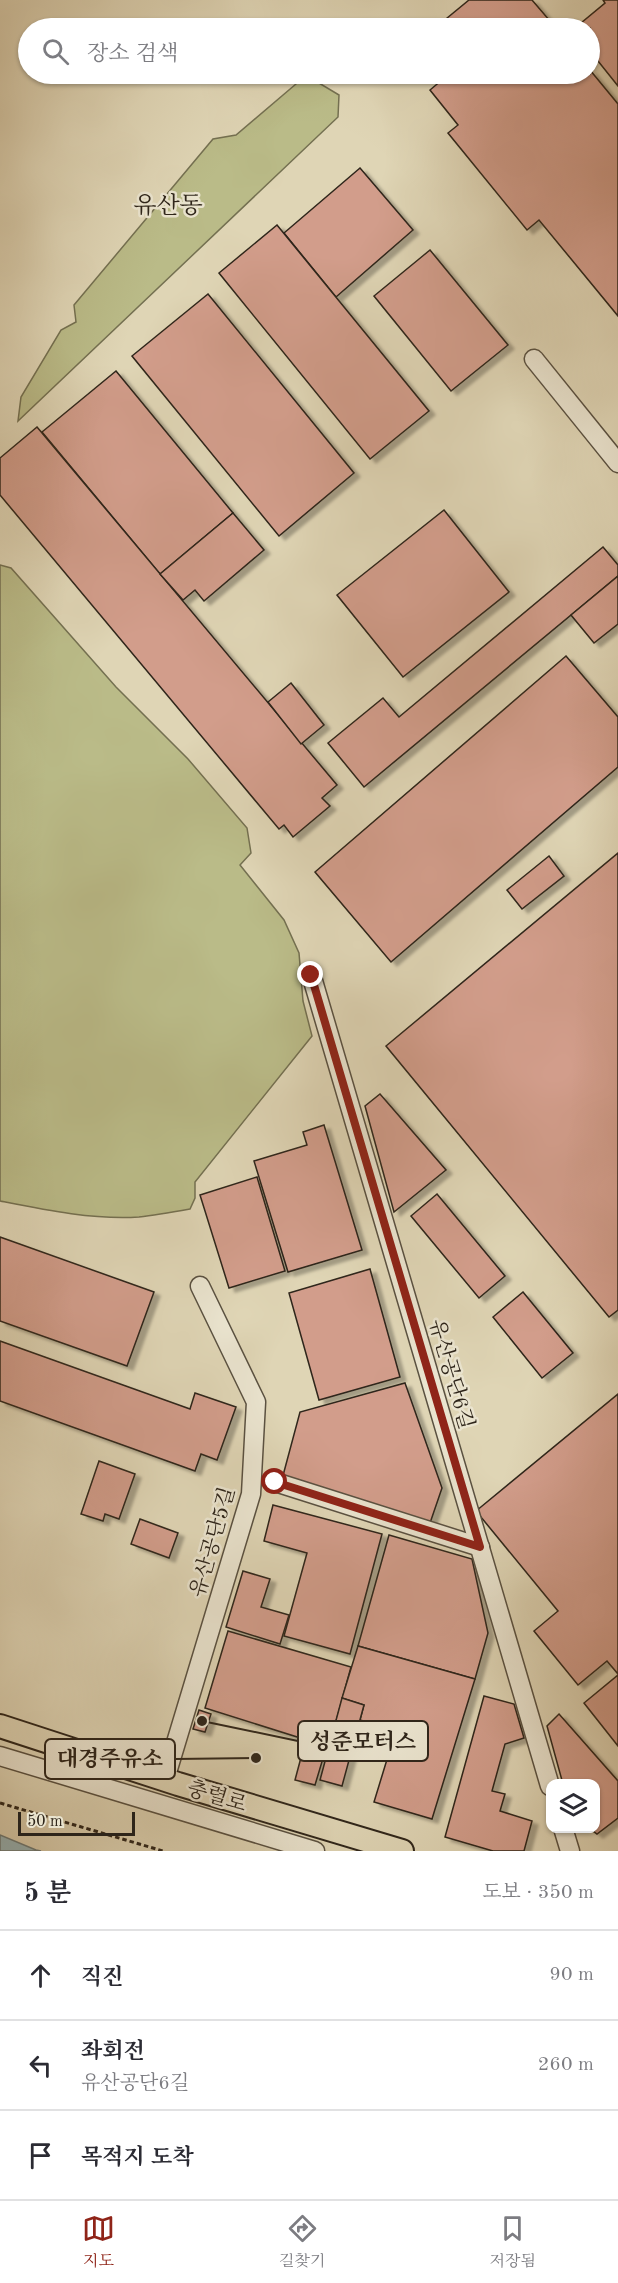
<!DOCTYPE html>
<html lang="ko">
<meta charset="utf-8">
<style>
body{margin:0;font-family:"Old Standard TT","Noto Serif KR",serif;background:#f7f7f7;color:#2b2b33}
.controls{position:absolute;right:18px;bottom:18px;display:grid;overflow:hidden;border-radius:12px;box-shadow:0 2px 4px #0004}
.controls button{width:54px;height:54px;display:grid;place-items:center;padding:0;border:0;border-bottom:2px solid #e1e1e2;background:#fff;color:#2b2b33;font:30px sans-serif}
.scale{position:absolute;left:18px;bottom:15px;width:117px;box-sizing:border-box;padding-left:6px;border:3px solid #2e251a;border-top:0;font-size:16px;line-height:21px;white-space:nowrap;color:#2e251a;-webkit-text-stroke:4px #eae4cf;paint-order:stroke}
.stop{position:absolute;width:18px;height:18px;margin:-14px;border:4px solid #8f2418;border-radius:50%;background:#fff}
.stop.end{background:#8f2418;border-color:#fff;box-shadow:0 2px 6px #0008}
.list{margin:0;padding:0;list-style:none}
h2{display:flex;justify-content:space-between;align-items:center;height:78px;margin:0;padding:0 24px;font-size:26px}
h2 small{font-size:20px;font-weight:400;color:#7c7c81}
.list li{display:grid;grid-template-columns:39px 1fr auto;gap:18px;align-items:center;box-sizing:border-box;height:90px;padding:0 24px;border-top:2px solid #e1e1e2}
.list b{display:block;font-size:22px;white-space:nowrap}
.list p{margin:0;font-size:20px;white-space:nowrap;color:#7c7c81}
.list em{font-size:20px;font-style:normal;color:#7c7c81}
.icon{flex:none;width:33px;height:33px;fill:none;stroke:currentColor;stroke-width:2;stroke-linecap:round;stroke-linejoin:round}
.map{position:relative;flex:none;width:618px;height:1851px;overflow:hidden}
.search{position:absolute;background:#fff;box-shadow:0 2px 4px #0004;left:18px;right:18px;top:18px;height:66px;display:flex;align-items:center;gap:15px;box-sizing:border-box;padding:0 21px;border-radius:33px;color:#7c7c81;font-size:22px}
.sheet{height:348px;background:#fff}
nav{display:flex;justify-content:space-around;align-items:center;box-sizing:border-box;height:84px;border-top:2px solid #e1e1e2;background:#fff;font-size:16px;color:#7c7c81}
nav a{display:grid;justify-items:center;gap:3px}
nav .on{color:#8f2418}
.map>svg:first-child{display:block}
</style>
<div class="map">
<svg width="618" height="1851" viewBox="0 0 618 1851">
<defs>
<filter id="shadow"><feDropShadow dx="6" dy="4" stdDeviation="1.5" flood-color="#0004"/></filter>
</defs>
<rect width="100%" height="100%" fill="#dfd5b5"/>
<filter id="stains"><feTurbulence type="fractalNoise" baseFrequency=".00333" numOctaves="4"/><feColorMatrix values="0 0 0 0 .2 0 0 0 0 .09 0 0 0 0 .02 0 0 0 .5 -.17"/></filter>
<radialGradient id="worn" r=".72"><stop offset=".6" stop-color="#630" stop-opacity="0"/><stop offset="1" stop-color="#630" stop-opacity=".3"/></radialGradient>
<g fill="#babb88" stroke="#747051" stroke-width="1.5">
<path d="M303,78L319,83L339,95L338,117L18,421L21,397L61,330L76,322L74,305L213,139L236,135Z"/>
<path d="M0,565L11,568L116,687L188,759L247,828L251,853L240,865L284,920L299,953L303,1001L312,1036L195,1182V1198L190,1209C173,1212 156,1215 139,1217C93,1220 45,1210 0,1201Z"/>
</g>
<path fill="#98b6b9" stroke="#6e7c79" stroke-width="1.5" d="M0,1835L36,1850L41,1851H0Z"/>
<g fill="#d29d8b" stroke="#2e251a" stroke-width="1.5" filter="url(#shadow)">
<path d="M469,0H532L556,28H435Z"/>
<path d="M603,0H618V86L590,51V28H575L605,3Z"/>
<path d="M590,70L618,104V316L539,220L527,230L448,133L458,125L430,90L449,74H590Z"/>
<path d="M360,168L413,230L336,297L284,233Z"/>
<path d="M277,225L429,411L370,459L219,273Z"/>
<path d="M430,250L508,345L451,391L374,296Z"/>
<path d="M208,294L354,473L279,536L132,356Z"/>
<path d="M116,371L233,513L160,574L42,432Z"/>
<path d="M37,427L337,785L322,798L330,806L293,837L284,825L279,829L0,495V458Z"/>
<path d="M444,510L509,592L403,677L337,595Z"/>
<path d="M233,513L264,550L204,601L195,590L183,600L160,574Z"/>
<path d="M603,547L618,565V576L364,787L328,743L383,698L399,717Z"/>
<path d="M618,576V624L594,643L571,615Z"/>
<path d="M566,656L618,717V767L391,962L315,872Z"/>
<path d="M291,683L324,725L301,744L268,702Z"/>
<path d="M618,853V1310L609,1317L386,1046Z"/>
<path d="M549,856L564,876L522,909L507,890Z"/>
<path d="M380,1094L446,1170L394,1212L365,1106Z"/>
<path d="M324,1125L362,1250L288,1272L254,1161L307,1145L303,1132Z"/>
<path d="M257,1177L285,1271L229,1288L200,1195Z"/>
<path d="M437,1194L505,1276L479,1298L411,1216Z"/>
<path d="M0,1237L154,1292L127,1366L0,1321Z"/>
<path d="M370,1269L400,1377L319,1400L289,1293Z"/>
<path d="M523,1292L573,1353L542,1378L493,1317Z"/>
<path d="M0,1341L190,1409L195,1393L236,1407L217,1460L201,1454L195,1471L0,1401Z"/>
<path d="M405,1383L442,1488L429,1526L281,1483L300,1412Z"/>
<path d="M618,1394V1674L607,1661L578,1685L534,1631L558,1611L476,1511Z"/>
<path d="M99,1461L135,1474L119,1519L105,1514L103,1521L81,1514Z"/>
<path d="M273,1505L382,1534L350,1654L284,1636L307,1553L264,1541Z"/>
<path d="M140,1519L178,1533L169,1558L131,1544Z"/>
<path d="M389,1535L472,1559L488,1633L475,1679L358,1646Z"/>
<path d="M243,1571L270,1579L261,1607L289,1615L280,1644L226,1627Z"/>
<path d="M228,1631L351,1667L329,1747L205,1708Z"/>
<path d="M358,1646L475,1679L432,1819L374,1802L396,1730L360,1720L364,1705L342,1698Z"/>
<path d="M618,1675V1746L584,1703Z"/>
<path d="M484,1696L514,1704L524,1738L505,1744L492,1791L505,1794L500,1811L532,1821L524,1851H493L445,1837Z"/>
<path d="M342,1698L364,1705L342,1786L320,1780Z"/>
<path d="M199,1710L211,1714L205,1732L193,1729Z"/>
<path d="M559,1714L618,1781V1818L597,1834L589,1828H596V1784H563L547,1726Z"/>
<path d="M303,1750L324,1755L315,1785L295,1780Z"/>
</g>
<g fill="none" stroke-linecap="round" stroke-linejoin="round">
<defs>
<g id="minor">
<path d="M534,359L618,463"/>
<path d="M311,974L550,1786"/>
<path d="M275,1482L480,1547"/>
<path d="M0,1756L315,1851"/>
<path d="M165,1779L251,1494L256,1402L200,1286"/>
<path d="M563,1828L570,1851"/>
</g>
<path id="major" d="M0,1726L178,1784L402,1851"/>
</defs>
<use href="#minor" stroke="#5a5141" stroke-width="21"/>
<use href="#major" stroke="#2e251a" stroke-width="26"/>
<path stroke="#2e251a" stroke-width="3" stroke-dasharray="4.5 3" stroke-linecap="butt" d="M0,1803L163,1851"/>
<use href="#minor" stroke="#eae4cf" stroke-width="18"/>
<use href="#major" stroke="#dfd5b5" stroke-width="22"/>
</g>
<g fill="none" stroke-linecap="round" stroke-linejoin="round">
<path stroke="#8f2418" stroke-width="8" d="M275,1482L480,1547L311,975"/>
</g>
<g text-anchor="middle" stroke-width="5" stroke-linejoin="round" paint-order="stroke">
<g font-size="21" fill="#2e251a" stroke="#eae4cf">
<text transform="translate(452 1374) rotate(74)" y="7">유산공단6길</text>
<text transform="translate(212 1542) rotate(-74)" y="7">유산공단5길</text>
<text transform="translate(217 1796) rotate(17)" y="7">충렬로</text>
</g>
<g font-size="24" fill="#2e251a" stroke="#eae4cf">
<text x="168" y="213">유산동</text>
</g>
</g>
<path fill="none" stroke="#2e251a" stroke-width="2" d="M202 1721L298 1741M256 1758L175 1759"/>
<g fill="#2e251a" stroke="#eae4cf" stroke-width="2">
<circle cx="202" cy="1721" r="6"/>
<circle cx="256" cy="1758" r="6"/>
</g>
<g fill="#eae4cf" stroke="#2e251a" stroke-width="2">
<rect x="298" y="1721" width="130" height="40" rx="6"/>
<rect x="45" y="1739" width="130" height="40" rx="6"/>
</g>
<g font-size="22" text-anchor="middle" font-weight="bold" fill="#2e251a">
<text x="363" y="1749">성준모터스</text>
<text x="110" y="1766">대경주유소</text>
</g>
<rect width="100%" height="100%" filter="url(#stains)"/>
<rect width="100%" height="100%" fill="url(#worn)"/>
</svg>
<div class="controls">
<button><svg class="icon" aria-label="layers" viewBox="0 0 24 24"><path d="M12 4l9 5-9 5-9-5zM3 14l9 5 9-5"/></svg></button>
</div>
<div class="scale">50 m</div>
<div class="stop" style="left:275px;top:1482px"></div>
<div class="stop end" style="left:311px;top:975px"></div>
<div class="search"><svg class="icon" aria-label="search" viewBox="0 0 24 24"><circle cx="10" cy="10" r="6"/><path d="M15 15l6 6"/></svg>장소 검색</div>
</div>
<section class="sheet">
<h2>5 분<small>도보 · 350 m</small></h2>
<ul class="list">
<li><svg class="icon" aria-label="ahead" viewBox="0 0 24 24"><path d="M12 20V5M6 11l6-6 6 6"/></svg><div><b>직진</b></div><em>90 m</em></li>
<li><svg class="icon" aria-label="left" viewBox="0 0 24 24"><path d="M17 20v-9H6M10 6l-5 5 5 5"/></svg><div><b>좌회전</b><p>유산공단6길</p></div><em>260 m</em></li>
<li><svg class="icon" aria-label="arrive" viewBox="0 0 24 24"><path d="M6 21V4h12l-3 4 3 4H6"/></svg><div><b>목적지 도착</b></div></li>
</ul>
</section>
<nav>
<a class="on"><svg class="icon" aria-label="map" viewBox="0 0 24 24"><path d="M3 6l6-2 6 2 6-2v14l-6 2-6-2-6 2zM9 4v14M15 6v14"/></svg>지도</a>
<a><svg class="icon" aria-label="directions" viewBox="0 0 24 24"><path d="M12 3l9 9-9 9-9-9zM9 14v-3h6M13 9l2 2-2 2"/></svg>길찾기</a>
<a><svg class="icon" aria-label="saved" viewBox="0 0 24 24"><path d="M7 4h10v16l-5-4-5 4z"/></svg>저장됨</a>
</nav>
